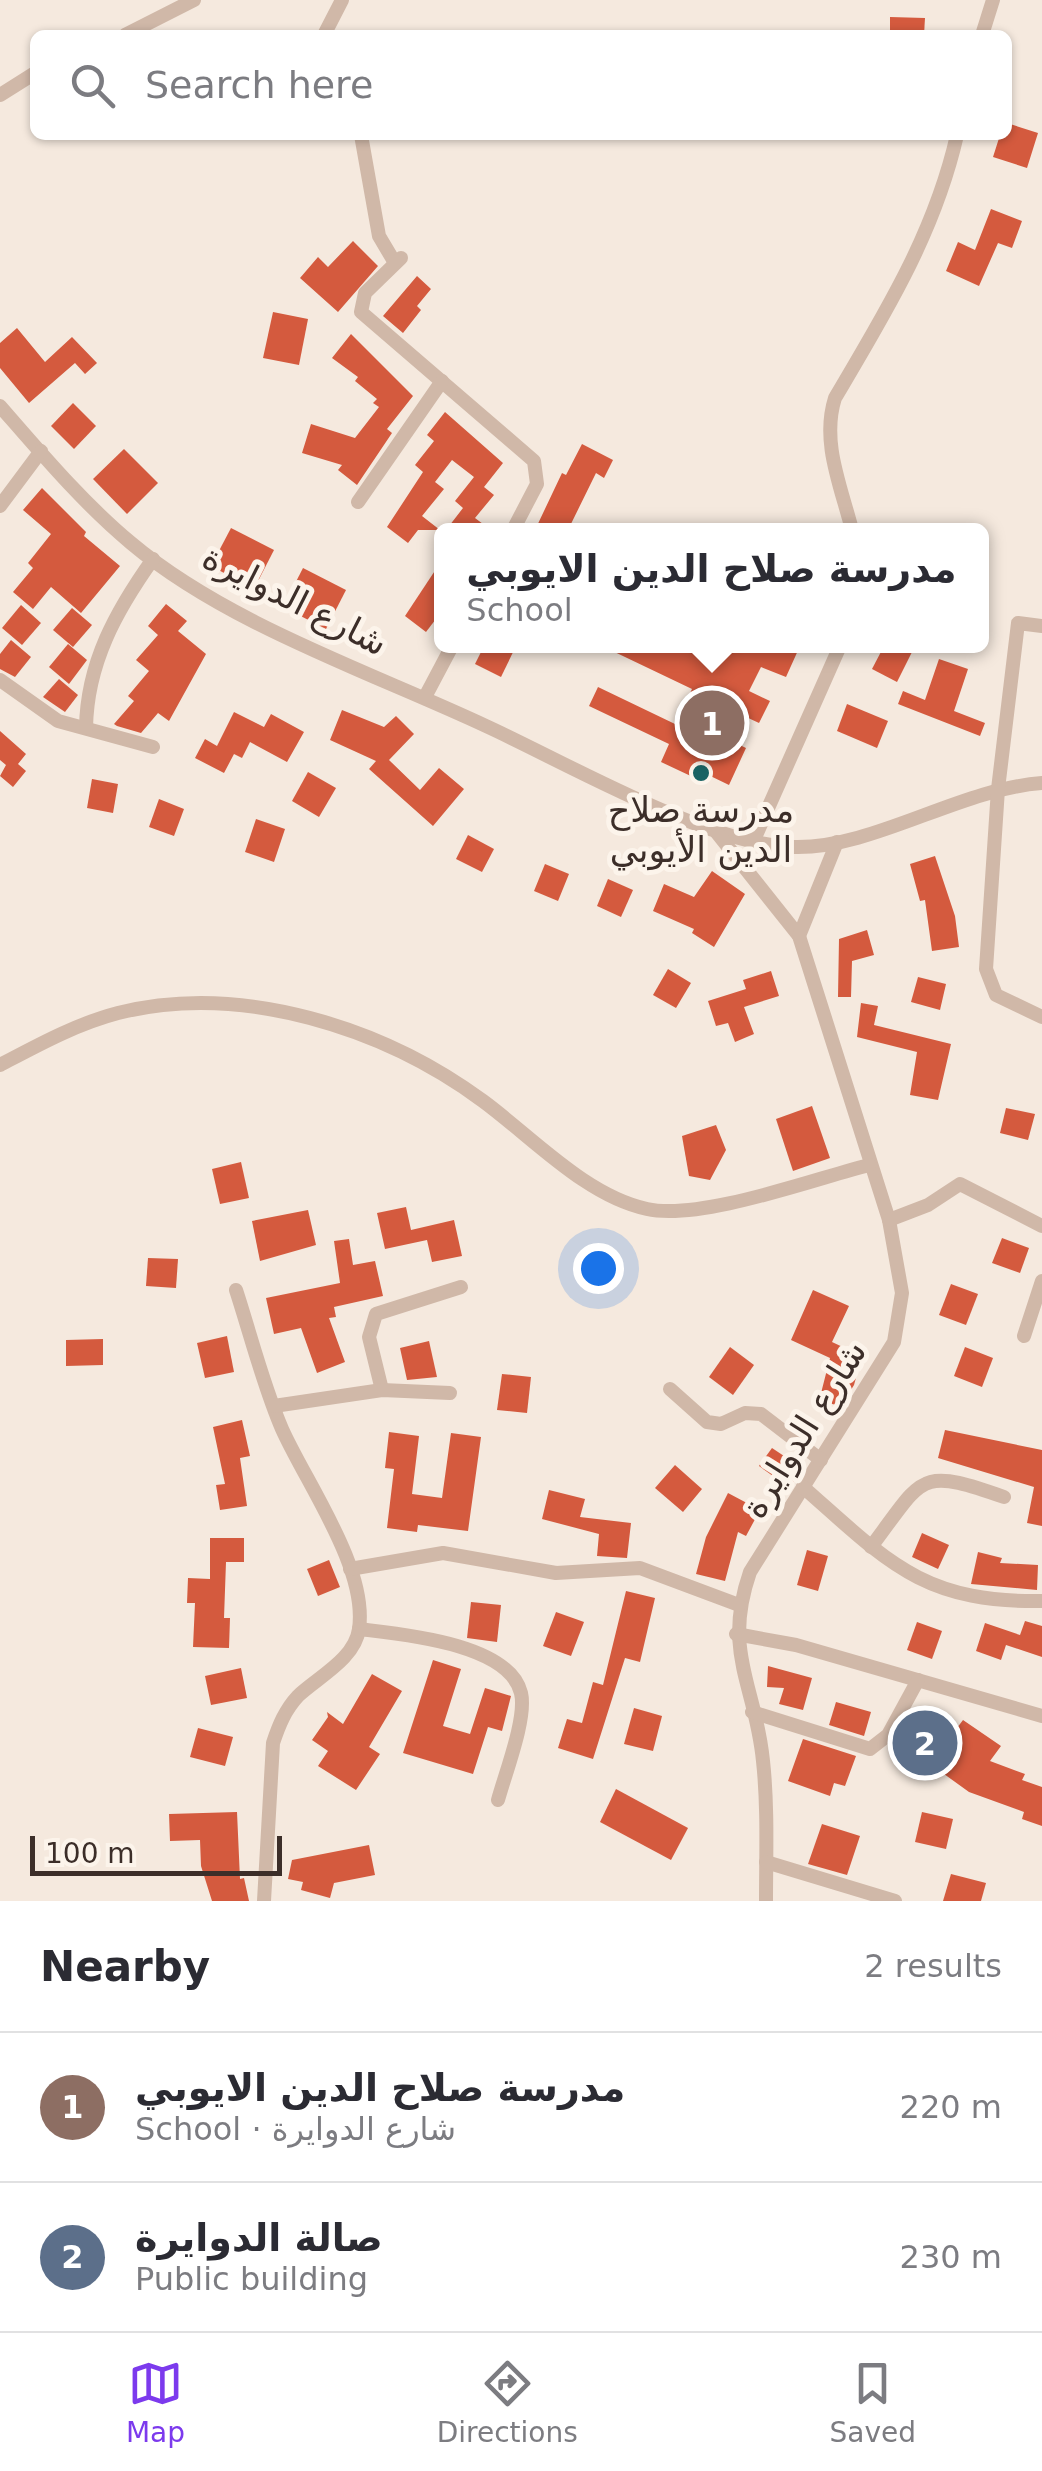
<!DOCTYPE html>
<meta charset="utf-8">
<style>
body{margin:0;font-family:"DejaVu Sans",Vazirmatn,sans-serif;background:#f2f2f3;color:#2b2b33}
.scale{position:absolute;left:30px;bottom:25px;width:252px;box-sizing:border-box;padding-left:10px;border:5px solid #3c2e29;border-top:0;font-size:28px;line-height:35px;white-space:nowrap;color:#3c2e29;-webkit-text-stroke:8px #fcf4eb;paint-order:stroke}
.you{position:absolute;left:598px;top:1268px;width:35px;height:35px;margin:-25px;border:8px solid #fff;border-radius:50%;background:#1a73e8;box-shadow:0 0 0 15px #1a73e833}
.badge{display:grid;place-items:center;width:65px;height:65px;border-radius:50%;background:#7c3aed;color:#fff;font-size:32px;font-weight:700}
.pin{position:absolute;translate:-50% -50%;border:5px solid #fff;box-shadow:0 2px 10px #0006}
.popup{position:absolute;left:434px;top:523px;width:555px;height:130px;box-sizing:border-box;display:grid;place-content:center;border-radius:15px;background:#fff;filter:drop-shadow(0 2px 8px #0005);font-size:32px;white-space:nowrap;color:#7c7c81}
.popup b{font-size:38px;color:#2b2b33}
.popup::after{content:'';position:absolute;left:50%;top:100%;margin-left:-20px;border:20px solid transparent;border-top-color:#fff}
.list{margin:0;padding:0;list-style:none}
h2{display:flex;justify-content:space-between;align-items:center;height:130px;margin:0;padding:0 40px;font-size:42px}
h2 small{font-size:32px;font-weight:400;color:#7c7c81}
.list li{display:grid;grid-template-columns:65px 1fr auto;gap:30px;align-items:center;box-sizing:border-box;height:150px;padding:0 40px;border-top:2px solid #e1e1e2}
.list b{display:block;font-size:38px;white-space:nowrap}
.list p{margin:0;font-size:32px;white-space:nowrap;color:#7c7c81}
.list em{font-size:32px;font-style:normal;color:#7c7c81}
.icon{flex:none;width:55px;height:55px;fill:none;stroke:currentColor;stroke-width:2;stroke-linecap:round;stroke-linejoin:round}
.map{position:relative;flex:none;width:1042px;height:1901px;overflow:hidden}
.search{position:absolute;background:#fff;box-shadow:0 2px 8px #0004;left:30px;right:30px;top:30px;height:110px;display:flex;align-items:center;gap:25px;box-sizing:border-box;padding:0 35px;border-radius:15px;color:#7c7c81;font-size:38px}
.sheet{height:430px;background:#fff}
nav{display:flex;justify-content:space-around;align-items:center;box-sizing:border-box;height:140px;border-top:2px solid #e1e1e2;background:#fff;font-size:28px;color:#7c7c81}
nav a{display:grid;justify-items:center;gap:5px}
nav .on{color:#7c3aed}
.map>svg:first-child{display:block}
</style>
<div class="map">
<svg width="1042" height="1901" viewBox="0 0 1042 1901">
<rect width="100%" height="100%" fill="#f5e9de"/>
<g fill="#d45a3e">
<path d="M890,17L925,18L924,35H890Z"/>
<path d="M1007,123L1038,133L1027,168L993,157L1000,135H1007Z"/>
<path d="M991,209L1022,221L1012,248L998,243L979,286L946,271L958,242L975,250Z"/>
<path d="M353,241L378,266L338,312L300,278L318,257L328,267Z"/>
<path d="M417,276L431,289L417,306L421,310L403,333L383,316Z"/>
<path d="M273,312L308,319L299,365L263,358Z"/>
<path d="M17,328L45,362L72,337L97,363L85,374L75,363L29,403L0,368V343Z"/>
<path d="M351,334L413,396L387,429L392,433L357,485L338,470L342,465L302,453L311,424L355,438L379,407L373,403L377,399L355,381L358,377L332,358Z"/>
<path d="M73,403L96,426L74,449L51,426Z"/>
<path d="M445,412L503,463L484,487L494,495L475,518L491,530H446L463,508L455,501L474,477L452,460L435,482L444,489L422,516L440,530H418L408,543L387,527L423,472L415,465L434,441L427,435Z"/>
<path d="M582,444L613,460L604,478L596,473L568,530H535L562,473L566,475Z"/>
<path d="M124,449L158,483L127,514L93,479Z"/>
<path d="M42,488L86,532L84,536L120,566L81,613L51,587L33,609L13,592L33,568L28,563L51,534L23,510Z"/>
<path d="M231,528L274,550L254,589L211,566Z"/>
<path d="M442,560V611L426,632L405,616Z"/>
<path d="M303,568L346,590L326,629L283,607Z"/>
<path d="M166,604L187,621L178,631L206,654L169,721L158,713L141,733L117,726L114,724L134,701L128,696L149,671L136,660L158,635L148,626Z"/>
<path d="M21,605L41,623L22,645L2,628Z"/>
<path d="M72,608L92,625L73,647L53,630Z"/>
<path d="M11,640L31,657L15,677L0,669V654Z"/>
<path d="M68,644L87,660L69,684L49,667Z"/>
<path d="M484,646H516L501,677L475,664Z"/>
<path d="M602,646H800L786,677L761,667L749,691L770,701L759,723L731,710L719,735L746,748L729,785L698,770L695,778L661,762L669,744L589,706L598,687L675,724L692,689Z"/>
<path d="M884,646H915L897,682L872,669Z"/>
<path d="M939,659L968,669L954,711L985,723L980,736L898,704L903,691L925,700Z"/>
<path d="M59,679L78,695L65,712L43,697Z"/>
<path d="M847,704L888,721L877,748L837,731Z"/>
<path d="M342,710L384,727L396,716L414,734L389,760L420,790L439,768L464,789L433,826L369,769L376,761L330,740Z"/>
<path d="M234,712L264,727L271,714L304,732L287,762L250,742L242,758L234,754L224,773L195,758L205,739L217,746Z"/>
<path d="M0,731L26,754L18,764L26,771L13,787L0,776L6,765L0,760Z"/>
<path d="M308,772L336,788L319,817L292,801Z"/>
<path d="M92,779L118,784L113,813L87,808Z"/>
<path d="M159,799L184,809L174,836L149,827Z"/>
<path d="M256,819L285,829L274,862L245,852Z"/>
<path d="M468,835L494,849L482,872L456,859Z"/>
<path d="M935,856L955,916L959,947L932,951L925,900L920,901L910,864Z"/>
<path d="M545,864L569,874L558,901L534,891Z"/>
<path d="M712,871L745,894L714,947L692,933L694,929L653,911L664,884L694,897Z"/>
<path d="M608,879L633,890L621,917L597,906Z"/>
<path d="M867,930L874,955L852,961L851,997H838L839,939Z"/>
<path d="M668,969L691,983L676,1008L653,995Z"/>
<path d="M771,971L779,996L744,1007L754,1034L735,1042L728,1023L716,1026L708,1001L746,989L743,980Z"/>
<path d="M918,977L946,984L940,1010L911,1002Z"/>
<path d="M861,1003L878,1006L874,1025L951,1044L938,1100L910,1095L917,1052L857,1037Z"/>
<path d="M812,1106L830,1158L793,1171L776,1119Z"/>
<path d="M1006,1108L1035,1114L1028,1140L1000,1133Z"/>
<path d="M716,1125L726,1150L710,1180L689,1176L682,1136Z"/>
<path d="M241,1162L249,1198L220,1204L212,1169Z"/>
<path d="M406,1207L411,1230L454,1220L462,1256L432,1262L427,1240L385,1249L377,1213Z"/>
<path d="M308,1210L316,1245L260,1261L252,1221Z"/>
<path d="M1002,1238L1029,1248L1020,1273L992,1263Z"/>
<path d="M349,1239L353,1265L375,1261L383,1296L334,1307L336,1317L329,1318L345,1362L317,1373L301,1328L274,1334L266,1298L340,1283L334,1241Z"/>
<path d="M148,1258L178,1259L176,1288L146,1286Z"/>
<path d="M951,1284L978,1294L966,1325L939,1315Z"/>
<path d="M813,1290L849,1306L832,1342L862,1356L854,1385L841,1406L819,1401L830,1358L791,1340Z"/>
<path d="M227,1336L234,1372L205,1378L197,1343Z"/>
<path d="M103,1339V1365L66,1366V1340Z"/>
<path d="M429,1341L437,1377L407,1380L400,1348Z"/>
<path d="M730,1347L754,1365L733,1395L709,1377Z"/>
<path d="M965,1347L993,1358L982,1387L954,1376Z"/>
<path d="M502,1374L531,1377L527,1413L497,1410Z"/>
<path d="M242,1420L250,1456L240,1458L247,1506L220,1510L216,1485L225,1484L213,1427Z"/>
<path d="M945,1430L1042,1450V1526L1027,1523L1034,1487L938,1458Z"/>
<path d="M389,1432L419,1436L412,1494L442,1498L451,1433L481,1437L468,1531L418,1525L417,1532L387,1528L394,1469L385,1468Z"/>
<path d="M772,1448L802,1468L790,1488L759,1466Z"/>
<path d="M675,1465L702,1489L683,1512L655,1488Z"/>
<path d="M549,1490L585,1499L580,1517L631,1523L627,1558L597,1556L599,1534L542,1519Z"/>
<path d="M728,1493L760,1510L746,1536L738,1532L725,1581L696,1574L706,1537Z"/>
<path d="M922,1533L949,1545L938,1569L912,1557Z"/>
<path d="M210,1538H244V1562H226L224,1618H230L229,1648L193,1647L195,1603H187L188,1578L210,1579Z"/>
<path d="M807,1550L828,1556L818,1591L797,1585Z"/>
<path d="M978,1552L1002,1558L1000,1563L1038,1565L1037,1590L971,1584Z"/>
<path d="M329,1560L340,1587L318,1596L307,1569Z"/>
<path d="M626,1591L655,1598L640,1662L625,1658L593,1759L558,1748L567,1719L582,1723L593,1682L603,1685Z"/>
<path d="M471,1602L501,1605L497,1642L467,1638Z"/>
<path d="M556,1612L584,1622L571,1656L543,1646Z"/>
<path d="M1025,1621L1042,1626V1657L1006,1645L1001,1660L976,1651L985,1623L1020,1635Z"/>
<path d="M917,1622L942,1631L932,1659L907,1650Z"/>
<path d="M433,1660L461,1669L443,1726L470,1734L485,1688L511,1696L502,1731L488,1727L473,1774L403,1753Z"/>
<path d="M768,1666L812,1678L803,1710L779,1704L784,1688L767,1687Z"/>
<path d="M241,1668L247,1698L211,1705L205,1676Z"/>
<path d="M372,1674L402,1691L369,1747L380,1754L356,1790L318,1766L328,1751L312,1740L328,1717L327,1712L343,1724Z"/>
<path d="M836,1702L871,1712L864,1736L829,1725Z"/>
<path d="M634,1708L662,1716L653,1751L624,1744Z"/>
<path d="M934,1710L957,1728L963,1720L1001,1746L990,1761L1025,1774L1022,1780L1042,1787V1826L1022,1819L1024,1812L969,1792L926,1761L916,1775L897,1761Z"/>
<path d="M198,1728L233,1737L225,1766L190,1757Z"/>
<path d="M803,1739L856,1756L845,1786L834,1783L830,1796L788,1781Z"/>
<path d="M616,1789L688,1828L671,1860L600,1822Z"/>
<path d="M237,1812L240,1879L244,1878L249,1901H212L201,1866L200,1840L170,1841L169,1814Z"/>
<path d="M922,1812L953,1819L946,1849L915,1842Z"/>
<path d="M822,1824L860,1836L847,1875L808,1864Z"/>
<path d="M369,1845L375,1875L334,1883L330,1898L301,1890L303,1882L288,1879L292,1860Z"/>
<path d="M951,1874L986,1883L981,1901H943Z"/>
</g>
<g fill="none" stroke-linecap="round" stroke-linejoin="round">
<g stroke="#d0b8a8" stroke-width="14">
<path d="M125,35L194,0"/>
<path d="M324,35L342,0"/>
<path d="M982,35L993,0"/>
<path d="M0,95L35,73"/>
<path d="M361,135L379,236L395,263"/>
<path d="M401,258L365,293L361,312L534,461L537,484L513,530"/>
<path d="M0,406C41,453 83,503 131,543C227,624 373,673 486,726C567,763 709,846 794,847C873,849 959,789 1042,783"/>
<path d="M358,502L442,381"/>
<path d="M0,506L41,451"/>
<path d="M852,530C841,486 821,442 835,398C886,312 935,232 957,135"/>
<path d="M1042,626L1018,623L998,789L986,969L996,995L1042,1017"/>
<path d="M0,680L58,721L153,747"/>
<path d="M425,697L452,646"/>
<path d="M86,728C87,663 116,611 153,559"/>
<path d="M717,833L799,936L889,1220L902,1293L894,1342L750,1572C722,1653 756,1686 763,1761C768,1807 766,1855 766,1901"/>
<path d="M753,842L840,646"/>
<path d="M799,936L837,842"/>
<path d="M0,1065C38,1045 76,1024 118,1013C242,982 384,1028 483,1101C532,1137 586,1196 647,1209C700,1221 814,1179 869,1165"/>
<path d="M889,1220L928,1205L960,1184L1042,1226"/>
<path d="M236,1290C251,1336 263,1385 282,1429C306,1483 368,1568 359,1629C355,1659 318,1677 298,1696C285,1710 279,1725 273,1743L264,1901"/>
<path d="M1024,1336L1042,1281"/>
<path d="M670,1389L707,1422L721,1424L745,1413L761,1414L821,1460"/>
<path d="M382,1390L369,1337L376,1314L461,1287"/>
<path d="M274,1406L382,1390L450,1393"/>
<path d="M803,1487C887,1561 922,1603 1042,1601"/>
<path d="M871,1547C924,1477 917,1466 1004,1497"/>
<path d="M350,1569L443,1553L556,1573L640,1568L739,1605"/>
<path d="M359,1629C400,1634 509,1643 521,1693C527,1718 505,1774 498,1800"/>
<path d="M736,1634L796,1645L1042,1716"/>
<path d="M752,1712L870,1749L888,1735L918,1680"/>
<path d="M766,1862L895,1901"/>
</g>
</g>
<circle fill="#196263" stroke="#fcf4eb" stroke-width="4" cx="701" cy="773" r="10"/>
<g text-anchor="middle" stroke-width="10" stroke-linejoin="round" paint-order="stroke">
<g font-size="35" fill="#3c2e29" stroke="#fcf4eb">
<text transform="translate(295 600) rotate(27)" y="12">شارع الدوايرة</text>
<text transform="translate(804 1429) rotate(-58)" y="12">شارع الدوايرة</text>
</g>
<g font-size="35" fill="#3c2e29" stroke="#fcf4eb">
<text x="701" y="822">مدرسة صلاح<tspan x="701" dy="40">الدين الأيوبي</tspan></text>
</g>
</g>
</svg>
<div class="scale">100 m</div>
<div class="you"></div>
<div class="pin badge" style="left:712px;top:723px;background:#8d6e63">1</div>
<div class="popup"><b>مدرسة صلاح الدين الايوبي</b>School</div>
<div class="pin badge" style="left:925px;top:1743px;background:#5c6f8a">2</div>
<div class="search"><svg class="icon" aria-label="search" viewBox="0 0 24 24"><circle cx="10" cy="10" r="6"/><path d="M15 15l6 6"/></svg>Search here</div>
</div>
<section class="sheet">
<h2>Nearby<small>2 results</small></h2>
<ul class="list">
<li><span class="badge" style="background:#8d6e63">1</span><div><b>مدرسة صلاح الدين الايوبي</b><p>School · شارع الدوايرة</p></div><em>220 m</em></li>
<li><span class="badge" style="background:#5c6f8a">2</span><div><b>صالة الدوايرة</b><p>Public building</p></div><em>230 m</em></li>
</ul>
</section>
<nav>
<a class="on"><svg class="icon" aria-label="map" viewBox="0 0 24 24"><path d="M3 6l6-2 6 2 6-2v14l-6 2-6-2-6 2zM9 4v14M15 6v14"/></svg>Map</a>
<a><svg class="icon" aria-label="directions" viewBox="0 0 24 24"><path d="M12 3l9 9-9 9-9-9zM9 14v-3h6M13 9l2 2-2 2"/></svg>Directions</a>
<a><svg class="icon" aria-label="saved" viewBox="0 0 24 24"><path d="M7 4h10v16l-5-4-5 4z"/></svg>Saved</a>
</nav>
